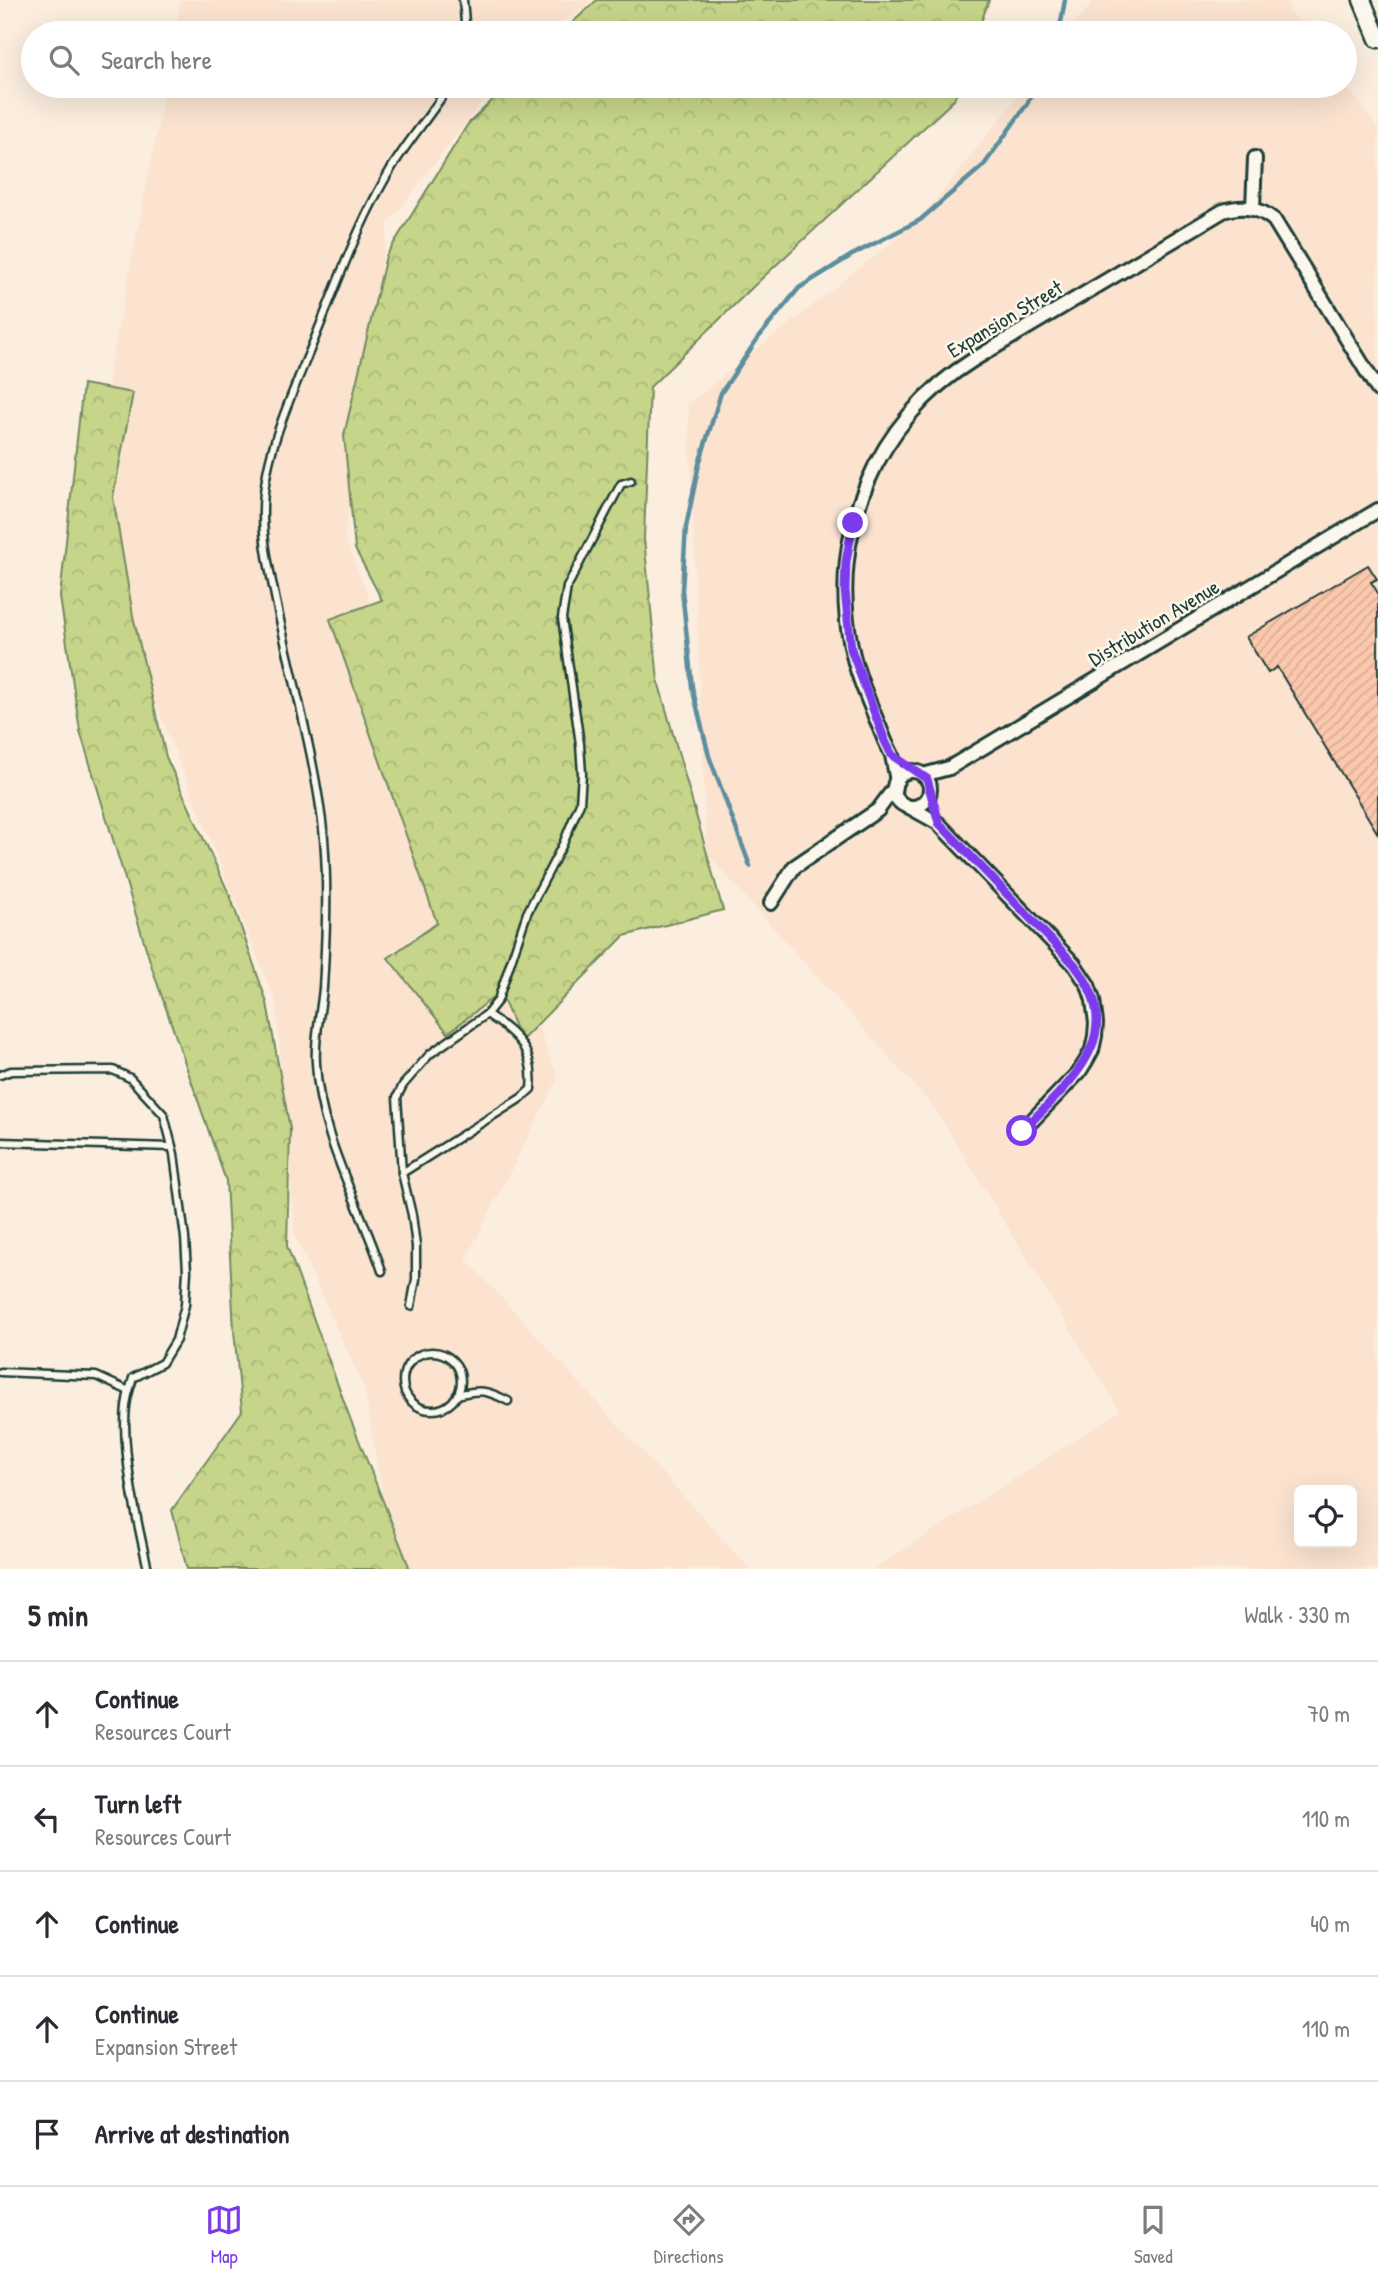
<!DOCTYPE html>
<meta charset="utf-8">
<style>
body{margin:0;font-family:"Patrick Hand",sans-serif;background:#f7f7f7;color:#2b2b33}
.controls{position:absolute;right:21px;bottom:21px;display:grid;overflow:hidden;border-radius:10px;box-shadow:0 7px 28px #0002}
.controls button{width:63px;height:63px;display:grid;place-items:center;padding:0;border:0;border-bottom:2px solid #e1e1e2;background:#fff;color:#2b2b33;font:35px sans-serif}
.stop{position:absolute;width:21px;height:21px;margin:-16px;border:5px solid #7c3aed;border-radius:50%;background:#fff}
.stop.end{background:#7c3aed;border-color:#fff;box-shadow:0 2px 7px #0008}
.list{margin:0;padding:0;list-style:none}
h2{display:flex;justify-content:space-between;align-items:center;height:91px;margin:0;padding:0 28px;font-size:30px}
h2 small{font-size:23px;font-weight:400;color:#7c7c81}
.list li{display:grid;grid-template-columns:46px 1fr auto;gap:21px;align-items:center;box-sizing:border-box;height:105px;padding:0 28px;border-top:2px solid #e1e1e2}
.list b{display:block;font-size:26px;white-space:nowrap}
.list p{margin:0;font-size:23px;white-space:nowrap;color:#7c7c81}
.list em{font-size:23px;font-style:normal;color:#7c7c81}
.icon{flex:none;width:38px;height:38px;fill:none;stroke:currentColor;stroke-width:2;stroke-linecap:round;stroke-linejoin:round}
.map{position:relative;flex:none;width:1378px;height:1569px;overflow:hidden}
.search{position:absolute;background:#fff;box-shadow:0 7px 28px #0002;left:21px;right:21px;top:21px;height:77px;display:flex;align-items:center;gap:18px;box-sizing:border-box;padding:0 24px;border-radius:38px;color:#7c7c81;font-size:26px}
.sheet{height:616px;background:#fff}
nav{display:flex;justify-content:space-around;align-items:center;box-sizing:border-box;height:98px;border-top:2px solid #e1e1e2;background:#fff;font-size:19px;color:#7c7c81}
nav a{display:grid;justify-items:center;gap:4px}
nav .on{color:#7c3aed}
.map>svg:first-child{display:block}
</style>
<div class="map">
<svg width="1378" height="1569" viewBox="0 0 1378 1569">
<defs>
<pattern id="forest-crowns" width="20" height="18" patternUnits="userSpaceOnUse" patternTransform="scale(1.75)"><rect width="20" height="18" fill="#c6d58a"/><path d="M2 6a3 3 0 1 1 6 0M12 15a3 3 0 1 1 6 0" fill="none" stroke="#aab878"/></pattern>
<pattern id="building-hatch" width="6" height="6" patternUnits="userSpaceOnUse" patternTransform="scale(1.75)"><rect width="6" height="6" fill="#fcc8ad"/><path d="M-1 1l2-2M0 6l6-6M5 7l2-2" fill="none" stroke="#d8ad95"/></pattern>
</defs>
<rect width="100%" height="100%" fill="#fbeedf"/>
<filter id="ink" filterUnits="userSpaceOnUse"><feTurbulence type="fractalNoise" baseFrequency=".0143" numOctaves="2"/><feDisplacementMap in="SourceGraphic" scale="14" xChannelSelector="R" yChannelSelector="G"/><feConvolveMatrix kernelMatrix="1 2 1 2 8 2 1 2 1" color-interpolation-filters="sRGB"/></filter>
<g filter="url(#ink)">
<g fill="#fbe3d0" fill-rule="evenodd">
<path d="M181,0H594L545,33H175Z"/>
<path d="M1092,0H1289V10L1307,33H1068L1092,3Z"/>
<path d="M1345,84L1378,128V1569H874L1120,1411L936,1110L707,854L688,404L920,220L1026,86H1345ZM1299,1490H1352V1543H1299Z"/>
<path d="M166,86H494L388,224L345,538L558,1078L466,1259L750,1569H394L365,1390L295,1237L276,1003L116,605L104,481L109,373Z"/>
</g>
<g fill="url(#forest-crowns)" stroke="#72895f" stroke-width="2">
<path d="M597,0H989L977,33H561Z"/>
<path d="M507,86H959L954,100L759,281L650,387L644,538L658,681L723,910L624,936L521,1041L500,992L448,1033L388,958L437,923L330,619L382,600L355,549L344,435L386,256L468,124Z"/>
<path d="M83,384L133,393L113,497L133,616L166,757L231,898L267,1003L290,1129L287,1246L350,1418L410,1569H187L172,1510L242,1411L234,1331L226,1181L153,971L80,731L60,597Z"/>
</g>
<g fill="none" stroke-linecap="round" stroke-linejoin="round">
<g stroke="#5c8e9e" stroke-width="4.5">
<path d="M1059,33L1065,0"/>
<path d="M750,866L709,756L692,687L682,590L686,527L699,464L721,393L758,338L799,288L852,255L920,220L984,165L1027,104L1036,86"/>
</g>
</g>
<path fill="url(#building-hatch)" stroke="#1f3d34" stroke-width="2" d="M1368,565L1377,579L1371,582L1378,593V834L1277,667L1268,673L1246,637Z"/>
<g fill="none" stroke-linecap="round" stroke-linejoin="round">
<defs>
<g id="lane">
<path d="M463,0L466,33"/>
<path d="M0,1075L11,1071L113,1070L130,1078L164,1115L174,1154L185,1238L187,1271L185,1305L176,1340L162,1363L133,1378C131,1385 128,1393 127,1400C119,1442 138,1526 148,1569"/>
<path d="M0,1142L172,1147"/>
<path d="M402,1173L521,1098L531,1089C535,1049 517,1035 487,1014"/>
<path d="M382,1271C359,1202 319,1136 316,1063C314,1038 321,1012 323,988C326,937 328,889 324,838C316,761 294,686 278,611C272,581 264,549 263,518C261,455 294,391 317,333C338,281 357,228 385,179C403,146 429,118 449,86"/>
<path d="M411,1306L416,1279V1246L412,1215L402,1173L397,1097L403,1085L430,1054L487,1014L498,1000L527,913L563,844L580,803L582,774L580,744L562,618L567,587L621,484L631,481"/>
<circle cx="432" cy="1381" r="29"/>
<path d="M0,1372L96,1376L129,1391"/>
<path d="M457,1395C479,1389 487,1390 508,1401"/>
</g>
<g id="street">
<path d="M1253,208L1255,158"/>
<circle cx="912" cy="789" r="18"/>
<path d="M923,775L949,768L1378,510"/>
<path d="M897,781L892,755L885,741C873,710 857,678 851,646C828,534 876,420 973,360L1223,211C1243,205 1258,207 1274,220L1378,390"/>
<path d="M911,808L938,823L1074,964L1088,985L1093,1000L1096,1023L1095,1036L1092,1050L1086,1061L1079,1072L1022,1131"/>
<path d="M771,903L794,867L878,810L895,787"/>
</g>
<path id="secondary" d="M1362,0L1378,39"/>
</defs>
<use href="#lane" stroke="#1f3d34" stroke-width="11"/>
<use href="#street" stroke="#1f3d34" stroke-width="18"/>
<use href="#secondary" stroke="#1f3d34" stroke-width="21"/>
<use href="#lane" stroke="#fbf7ec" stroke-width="6"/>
<use href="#street" stroke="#fbf7ec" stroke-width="12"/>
<use href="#secondary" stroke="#fbf7ec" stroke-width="16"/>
</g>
</g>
<g fill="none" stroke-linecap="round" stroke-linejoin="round" filter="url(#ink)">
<path stroke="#7c3aed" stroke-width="9" d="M853,523L846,562L845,590L851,649L885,741L892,755L927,779L939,823L1074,964C1131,1036 1070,1081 1022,1131"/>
</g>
<g text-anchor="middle" stroke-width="5" stroke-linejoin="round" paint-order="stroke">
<g font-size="21" fill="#1f3d34" stroke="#fbf7ec">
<text transform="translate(1005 319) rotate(-31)" y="7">Expansion Street</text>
<text transform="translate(1154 623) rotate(-31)" y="7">Distribution Avenue</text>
</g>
</g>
</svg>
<div class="controls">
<button><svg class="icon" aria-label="locate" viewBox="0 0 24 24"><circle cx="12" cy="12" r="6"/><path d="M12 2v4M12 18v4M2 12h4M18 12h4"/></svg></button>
</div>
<div class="stop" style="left:1022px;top:1131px"></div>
<div class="stop end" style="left:853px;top:523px"></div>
<div class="search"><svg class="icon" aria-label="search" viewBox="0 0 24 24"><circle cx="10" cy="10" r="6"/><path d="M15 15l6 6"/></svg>Search here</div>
</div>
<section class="sheet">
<h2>5 min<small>Walk · 330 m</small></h2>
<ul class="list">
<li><svg class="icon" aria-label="ahead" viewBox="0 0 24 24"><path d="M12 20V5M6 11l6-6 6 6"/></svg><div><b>Continue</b><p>Resources Court</p></div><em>70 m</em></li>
<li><svg class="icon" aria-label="left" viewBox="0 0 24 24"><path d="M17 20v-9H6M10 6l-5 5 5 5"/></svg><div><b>Turn left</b><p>Resources Court</p></div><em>110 m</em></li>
<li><svg class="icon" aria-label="ahead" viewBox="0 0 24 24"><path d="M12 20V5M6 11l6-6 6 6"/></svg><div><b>Continue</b></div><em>40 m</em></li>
<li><svg class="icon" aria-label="ahead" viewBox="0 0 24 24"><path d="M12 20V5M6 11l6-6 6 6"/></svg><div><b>Continue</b><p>Expansion Street</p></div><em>110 m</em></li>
<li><svg class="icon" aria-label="arrive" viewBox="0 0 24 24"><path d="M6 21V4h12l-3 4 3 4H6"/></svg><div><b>Arrive at destination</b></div></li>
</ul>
</section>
<nav>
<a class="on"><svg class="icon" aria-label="map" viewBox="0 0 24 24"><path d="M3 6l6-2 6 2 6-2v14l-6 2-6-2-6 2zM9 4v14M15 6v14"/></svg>Map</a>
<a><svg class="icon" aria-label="directions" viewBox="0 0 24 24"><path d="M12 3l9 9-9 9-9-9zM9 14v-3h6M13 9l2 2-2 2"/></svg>Directions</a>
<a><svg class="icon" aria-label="saved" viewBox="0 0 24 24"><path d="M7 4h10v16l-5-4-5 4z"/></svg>Saved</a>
</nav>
